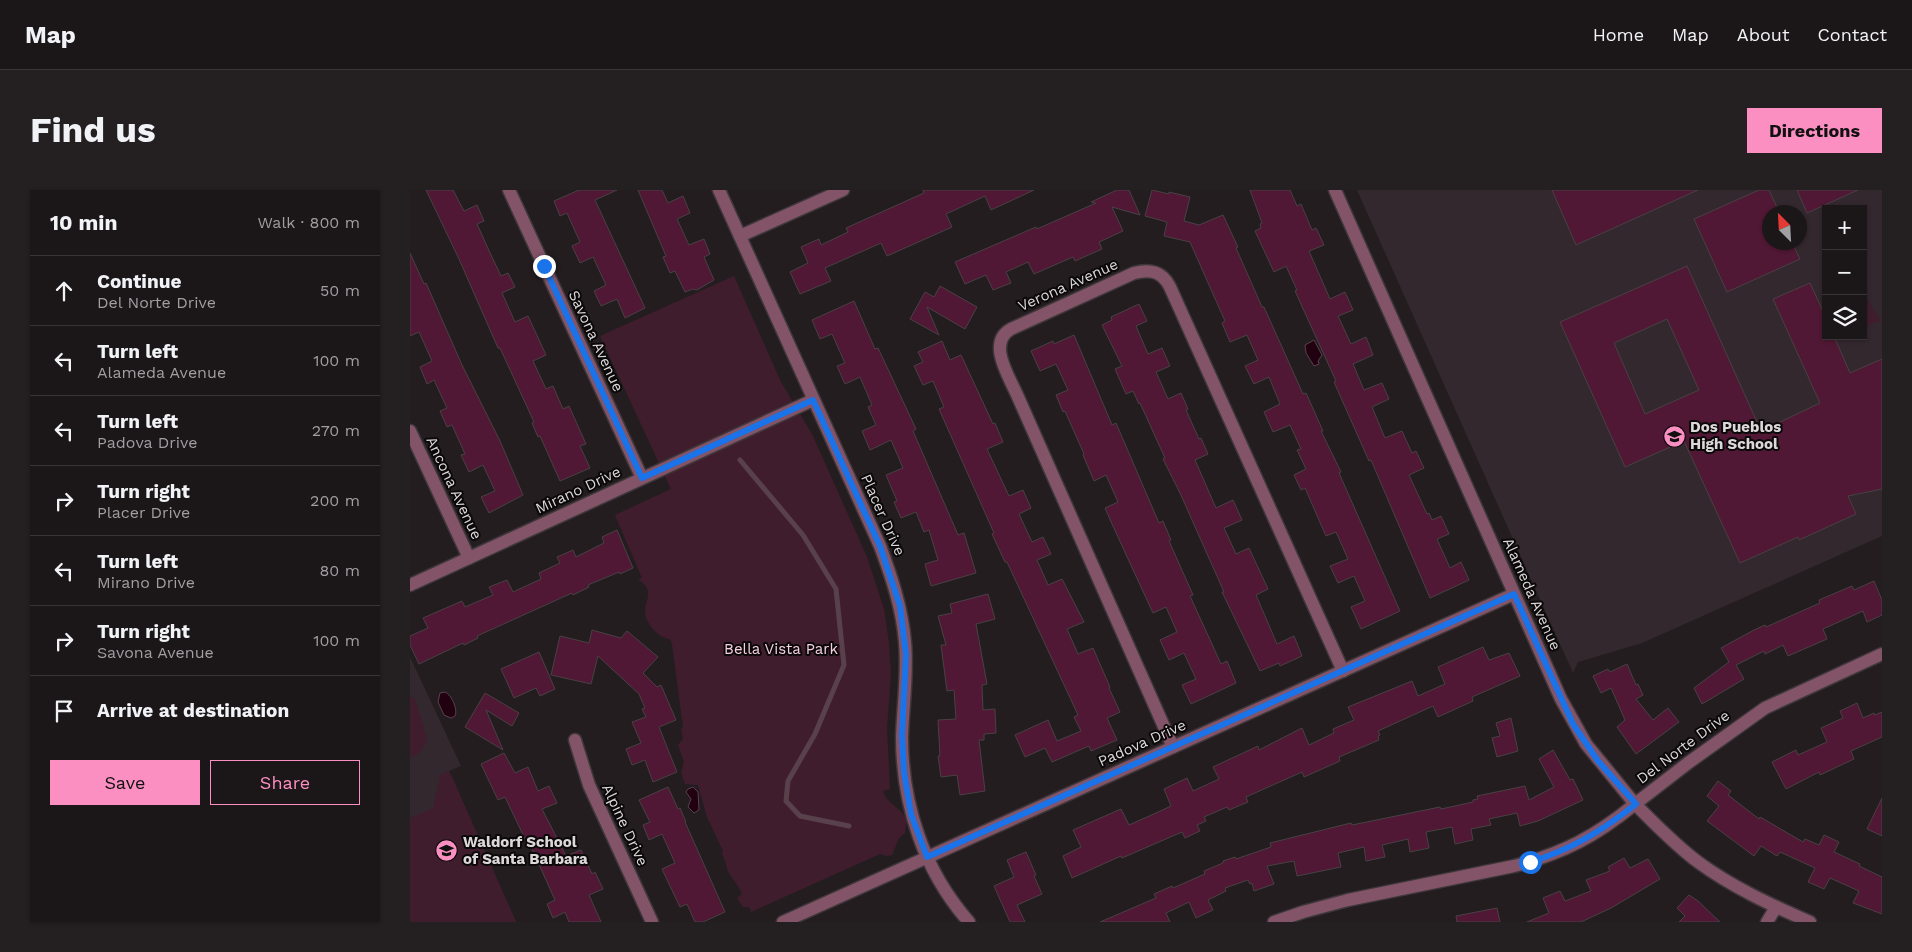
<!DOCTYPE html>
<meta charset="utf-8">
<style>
body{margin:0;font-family:"Work Sans",sans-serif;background:#241f21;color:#f1f3f6}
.controls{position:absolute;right:15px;top:15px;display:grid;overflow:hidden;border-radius:0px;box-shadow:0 1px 4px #0004}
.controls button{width:45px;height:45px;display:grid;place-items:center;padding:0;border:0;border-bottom:1px solid #393537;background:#1b1618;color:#f1f3f6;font:25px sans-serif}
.compass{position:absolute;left:1352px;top:15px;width:45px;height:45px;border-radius:50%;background:#1b1618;box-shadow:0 1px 4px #0004;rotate:336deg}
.stop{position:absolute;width:15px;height:15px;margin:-11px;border:4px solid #1a73e8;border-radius:50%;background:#fff}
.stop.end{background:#1a73e8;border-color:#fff;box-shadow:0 1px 5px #0008}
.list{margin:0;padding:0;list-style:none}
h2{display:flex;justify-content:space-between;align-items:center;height:65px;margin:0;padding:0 20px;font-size:21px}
h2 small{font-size:16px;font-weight:400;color:#a09fa2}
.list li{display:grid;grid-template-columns:32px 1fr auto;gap:15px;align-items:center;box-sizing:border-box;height:70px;padding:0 20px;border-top:1px solid #393537}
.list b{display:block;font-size:19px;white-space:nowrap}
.list p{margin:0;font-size:16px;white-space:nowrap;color:#a09fa2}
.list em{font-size:16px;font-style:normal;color:#a09fa2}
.actions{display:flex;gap:10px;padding:15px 20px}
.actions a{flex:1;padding:11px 0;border:1px solid #fc8fc1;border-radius:0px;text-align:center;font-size:18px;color:#fc8fc1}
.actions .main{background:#fc8fc1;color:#111}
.icon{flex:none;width:28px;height:28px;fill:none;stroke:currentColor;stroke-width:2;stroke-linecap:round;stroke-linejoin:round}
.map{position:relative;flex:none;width:1472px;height:732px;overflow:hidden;border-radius:0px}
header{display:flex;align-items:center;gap:30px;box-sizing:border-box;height:70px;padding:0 25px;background:#1b1618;border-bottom:1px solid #393537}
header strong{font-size:24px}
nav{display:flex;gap:28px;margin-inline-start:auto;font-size:18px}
.intro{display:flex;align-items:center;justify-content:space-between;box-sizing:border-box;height:120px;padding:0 30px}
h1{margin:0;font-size:35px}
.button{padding:12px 22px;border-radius:0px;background:#fc8fc1;color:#111;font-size:18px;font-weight:700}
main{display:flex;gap:30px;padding:0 30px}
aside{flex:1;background:#1b1618;border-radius:0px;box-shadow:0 1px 4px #0004}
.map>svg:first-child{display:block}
</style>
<header>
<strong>Map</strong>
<nav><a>Home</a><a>Map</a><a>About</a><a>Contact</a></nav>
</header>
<div class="intro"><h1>Find us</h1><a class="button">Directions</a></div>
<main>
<aside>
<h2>10 min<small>Walk · 800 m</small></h2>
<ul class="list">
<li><svg class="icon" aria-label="ahead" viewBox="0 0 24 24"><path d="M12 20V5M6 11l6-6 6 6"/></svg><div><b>Continue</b><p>Del Norte Drive</p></div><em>50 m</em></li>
<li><svg class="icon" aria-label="left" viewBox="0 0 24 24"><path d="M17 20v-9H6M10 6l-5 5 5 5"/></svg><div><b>Turn left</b><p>Alameda Avenue</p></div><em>100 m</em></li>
<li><svg class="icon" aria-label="left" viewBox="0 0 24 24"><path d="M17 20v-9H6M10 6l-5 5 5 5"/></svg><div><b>Turn left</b><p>Padova Drive</p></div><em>270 m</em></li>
<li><svg class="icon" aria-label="right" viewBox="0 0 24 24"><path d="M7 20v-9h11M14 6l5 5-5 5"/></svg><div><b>Turn right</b><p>Placer Drive</p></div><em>200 m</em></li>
<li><svg class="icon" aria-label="left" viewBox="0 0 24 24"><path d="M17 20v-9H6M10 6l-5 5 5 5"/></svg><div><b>Turn left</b><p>Mirano Drive</p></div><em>80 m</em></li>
<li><svg class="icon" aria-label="right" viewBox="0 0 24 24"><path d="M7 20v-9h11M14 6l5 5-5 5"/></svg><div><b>Turn right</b><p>Savona Avenue</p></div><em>100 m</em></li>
<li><svg class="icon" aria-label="arrive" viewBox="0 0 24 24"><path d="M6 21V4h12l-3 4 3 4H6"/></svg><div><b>Arrive at destination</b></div></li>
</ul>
<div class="actions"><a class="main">Save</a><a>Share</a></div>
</aside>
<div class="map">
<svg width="1472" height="732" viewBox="0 0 1472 732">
<rect width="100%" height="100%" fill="#241d20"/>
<g fill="#33282d" fill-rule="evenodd">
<path d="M947,0H1472V346L1232,453L1168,472L1163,483ZM1416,19H1453V146H1416ZM1360,22H1390V52H1360Z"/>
<path d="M0,467L51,576L39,581L106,732H0Z"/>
</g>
<g fill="#401d2d">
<path d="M324,86L371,192L402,244L457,367L474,419L479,453L481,484L477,538L480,599L473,601C476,614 492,617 496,630C497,633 495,639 495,643L489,648L482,665L476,666L470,664L341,722L339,717H333L327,708L332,704C329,696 324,691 319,683C316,678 316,671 312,664L313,661L297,627L288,595L275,594L271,583L274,572L268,555L273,549L271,539L273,537L262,454L260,449C248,448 235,433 235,421C235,415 239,408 238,401C237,396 232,392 228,389L232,388L205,325L261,299L190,146Z"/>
<path d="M1453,102L1471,131L1459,135L1453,140Z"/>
<path d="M0,506L5,509L17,548C16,557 9,566 0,567Z"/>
<path d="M39,581L43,589L106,732H0V628L23,618L30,585Z"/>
</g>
<g fill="#210010" stroke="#59414c">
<path d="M904,150L912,165L908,171L909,174L904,176L896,163L895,155Z"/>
<path d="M35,502C42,505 48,520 45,526L41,528L34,525L28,512L30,503Z"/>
<path d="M283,597L288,602L289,620L284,623L278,617L281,609L276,602L278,599Z"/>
</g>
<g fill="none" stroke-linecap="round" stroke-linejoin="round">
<path stroke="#59414c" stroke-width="5" d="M330,270L393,345L426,399L434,475L405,544L378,591L376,611L390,626L439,636"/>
</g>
<g fill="#501834" stroke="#484144" fill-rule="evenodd">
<path d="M16,0H43L54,21L67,15L74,31L67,34L81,65L91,86L98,83L105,97L92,103L105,132L118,126L136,165L123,171L136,199L143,196L153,219L159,216L176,254L170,256L180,278L150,291L130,246L128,247L122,233L124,232L90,158H88L49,69Z"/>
<path d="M169,0H207L185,10L235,118L215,128L207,109L191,116L184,101L196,95L183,67L170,73L162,56L170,52L157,23L150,26L144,11Z"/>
<path d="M228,0H252L258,13L273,6L280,23L267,29L279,55L294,49L300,64L294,67L304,90L287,100L283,99L275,102L265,81L260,83L253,67L256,66Z"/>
<path d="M513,0H624L581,20L575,6L536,24L542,37L477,66L471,53L415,78L421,91L390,104L380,82L398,73L391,57L409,49L411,55L438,42L436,38L514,3Z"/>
<path d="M707,0H719L730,25L702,17L713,41L689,52L692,59L665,71L663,67L624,84L618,72L596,82L601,93L583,100L576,85L555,94L545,72L626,37L627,39L686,13L681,12Z"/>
<path d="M742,0L759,4V2L780,7L774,31L789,35L813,25L828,57L826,58L852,117H854L893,204L896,203L913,241H911L931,282L929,283L990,421L951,439L941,417L955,411L944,386L928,393L920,376L938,369L926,342L916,346L895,298L891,300L884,285L896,279L887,260L891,259L880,235L863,242L854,222L870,214L859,187L844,194L835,176L848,170L837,145L820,152L812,133L815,131L780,52L754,46L757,32L735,26Z"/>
<path d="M840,0H880L887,16L891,14L902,40L906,38L914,55L899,61L920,109L935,102L943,120L928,126L941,154L956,147L963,165L943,174L954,200L972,193L979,209L962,217L975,248L992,241L1002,263L1006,261L1014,278L999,285L1017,324L1019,323L1022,330L1031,326L1039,344L1027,349L1040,378L1051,372L1059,390L1020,408L961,270L959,271L924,192L926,191L885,101L887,100L876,76L864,82L845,41L851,38L850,34L852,33Z"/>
<path d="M1142,0H1288L1166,55Z"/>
<path d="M1349,0H1359L1369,22H1360V52H1382L1390,69L1317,102L1284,29Z"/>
<path d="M1387,0H1448L1397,23Z"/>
<path d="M0,63L14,94L16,93L52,175L90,251L113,305L79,323L71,307L85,301L73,275L59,282L51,265L55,264L42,235L37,237L30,221L37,218L24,190L17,194L10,177L22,171L9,142L0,146Z"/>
<path d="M1277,76L1351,241L1410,213L1363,109L1400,93L1416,128V146H1424L1440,183L1472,169V299L1438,306L1446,324L1389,350L1388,347L1330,373L1274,251L1215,277L1150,132ZM1257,129L1289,200L1235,224L1204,153Z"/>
<path d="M530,96L567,117L555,139L517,117L529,145L500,129L515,102L524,107Z"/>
<path d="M444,111L465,159L468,158L506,239L503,241L548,345L554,343L566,383L521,396L515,374L528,370L519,340L514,342L506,322L491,328L484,312L487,311L476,285L493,278L481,250L460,260L452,241L466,235L458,217L462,215L450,187L435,194L427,176L435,173L422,144L410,149L402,130Z"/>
<path d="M729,114L737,131L726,136L738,164L752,158L760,176L746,182L758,209L771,203L778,219L776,220L789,249L791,248L798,264L785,270L806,318L823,310L832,330L814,338L826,364L839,358L858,399L846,405L867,454L884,446L892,466L870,476L869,473L850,481L812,402H814L770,303L753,269L755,268L730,213L729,214L723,201L716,204L705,179L712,176L692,135L702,130L701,127Z"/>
<path d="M664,145L702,235L706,233L749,333L753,331L761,350L759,351L783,405L780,406L811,474L817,471L826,493L781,514L772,495L786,489L774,463L759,470L750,450L767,442L756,417L743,423L702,334L695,318L708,312L696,285L684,291L673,265L674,264L655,221L653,222L646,205L658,200L646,174L630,181L621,161L643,151L644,154Z"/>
<path d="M532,151L540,170L551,165L583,234L585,233L593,252L577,259L599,306L613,300L621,318L609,324L622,352L633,347L641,364L627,370L638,395L652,389L674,432L657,439L668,464L683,458L700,497L699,498L710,522L697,528L707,550L681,561L679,556L642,572L635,558L615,567L605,545L638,530L647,551L671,541L664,527L668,525L597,372H595L582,344L584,343L529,219L534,217L523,191L513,195L504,176L513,172L508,162Z"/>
<path d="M207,340L223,378L210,384L209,382L178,395L179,397L163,405L162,403L67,446L68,448L54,455L53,453L9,474L0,455V446L18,438L13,428L52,411L55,417L83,405L79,397L97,390L103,402L131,389L129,383L150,373L147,367L163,360L166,367L194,353L192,347Z"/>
<path d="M1464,391L1472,410V425L1457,432L1453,421L1413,439L1417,449L1378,466L1373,455L1355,464L1354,461L1326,475L1334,489L1292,514L1284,498L1319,472L1311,458L1344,440L1355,435L1356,437L1410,413L1409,410L1442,396L1444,400Z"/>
<path d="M578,404L585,429L566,434L577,494L572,495L573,520L585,519L586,543L574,544V550H569L575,601L550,605L547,585L531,587L528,566H530L528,530L546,529L544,500L537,501L531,455H536L528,426L542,423L540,414Z"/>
<path d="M182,440L211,448L217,441L248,467L233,483L247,497L251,495L266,530L249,537L267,582L243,592L235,570L222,575L216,559L231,553L222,532L236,527L232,519L235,518L229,504L188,466L181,494L141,485L150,446L179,453Z"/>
<path d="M1073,457L1079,470L1099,463L1110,486L1062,507L1063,511L1028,527L1023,516L968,541L970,545L968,546L969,550L929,567L930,571L894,587L892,582L836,607L838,612L819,620L817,617L794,627L796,631L787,635L790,641L775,648L772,642L712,668L711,666L662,688L653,666L671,657L663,640L711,619L719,635L746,623L761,616L754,599L777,588L783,601L809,589L803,577L848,556L849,560L892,538L899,555L924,543L923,539L944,530L938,517L1002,491L1008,506L1035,494L1028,477Z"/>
<path d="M129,462L145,499L130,506L126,498L104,508L91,479Z"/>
<path d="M1217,474L1226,495L1228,494L1233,505L1226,509L1243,530L1258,518L1269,532L1226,564L1207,537L1215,530L1201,498L1191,503L1183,486L1198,479L1200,482Z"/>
<path d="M75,503L109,523L102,536L76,520L93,560L55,537Z"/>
<path d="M1447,513L1453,528L1464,523L1465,525L1472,522V547L1441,561L1444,569L1410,585L1409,582L1376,599L1362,572L1386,560L1388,565L1417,552L1411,538L1433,528L1430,521Z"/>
<path d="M1101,528L1108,561L1087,567L1082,548L1090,546L1086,533Z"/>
<path d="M1143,560L1160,590L1163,589L1173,610L1128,631L1110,636L1107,623L1079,629L1081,635L1061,639L1063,650L1045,654L1042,637L1016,642L1019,658L1000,662L998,649L972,655L975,667L956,671L954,657L928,663L931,677L887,686L884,671L857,676L864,694L844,701L842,693L840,694L838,690L815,698L816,701L798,710L803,720L786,728L779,712L756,723L760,732H690L746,708L744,704L762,696L763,698L795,684L794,681L813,673V671L825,667L826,669L861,657L860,653L941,633L942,635L1030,617L1031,619L1063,612V610L1068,609L1067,606L1115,596L1119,610L1144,597L1129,569Z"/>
<path d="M94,563L105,583L118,577L128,601L139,596L147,613L132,619L156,666L171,660L182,684L185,682L193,699L179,705L191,732H159L155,722L143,728L137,714L145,710L118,650L116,651L95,607L88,610L71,574Z"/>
<path d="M1308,591L1321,601L1318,605L1349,629L1350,627L1393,652L1395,649L1409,655L1414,645L1429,652L1424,662L1450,674L1449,676L1472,687V724L1443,713L1449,701L1420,688L1414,699L1398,692L1405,678L1370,662L1367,666L1351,656L1344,666L1297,631L1309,616L1297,606Z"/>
<path d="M258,597L268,619L270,618L276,632H275L315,722L293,732H285L277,714L270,717L260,696L252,679L265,673L252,644L239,650L233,635L240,632L229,610Z"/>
<path d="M1472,608V646L1457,639Z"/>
<path d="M616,662L626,685L624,686L632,704L607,715L615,732H600L584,696L604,687L597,670Z"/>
<path d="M1214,668L1220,678L1238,669L1250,689L1201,718L1171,732H1117L1139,723L1133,708L1150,701L1155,711L1181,701L1176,690L1200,681L1198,677Z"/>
<path d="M1279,705L1288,711L1310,732H1269L1275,726L1267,718Z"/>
<path d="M1087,718L1090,732H1047L1046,726Z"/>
</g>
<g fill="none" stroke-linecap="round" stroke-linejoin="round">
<defs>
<g id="minor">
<path d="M99,0L232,288"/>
<path d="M309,0L470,356C482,388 492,418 495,452C498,483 493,515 492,547C492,615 514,681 559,732"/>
<path d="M330,46L433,0"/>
<path d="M0,241L59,368"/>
<path d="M0,395L403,210"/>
<path d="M165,550L179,595L242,732"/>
<path d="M763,557L608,207C600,188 576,153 601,139L724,83C740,79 752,81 760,97L933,481"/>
<path d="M373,732L1104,404"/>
<path d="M864,732L893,722L938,710L1104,676C1154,663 1186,646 1225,614C1245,634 1265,655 1288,672C1322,697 1361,715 1400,732"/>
<path d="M1357,732L1366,717"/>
</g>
<path id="tertiary" d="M925,0L1151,509L1176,554L1225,614L1278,573L1355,518L1472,464"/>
</defs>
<use href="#minor" stroke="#3e373a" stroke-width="15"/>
<use href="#tertiary" stroke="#3e373a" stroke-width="15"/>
<use href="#minor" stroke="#835468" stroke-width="12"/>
<use href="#tertiary" stroke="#835468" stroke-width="12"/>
</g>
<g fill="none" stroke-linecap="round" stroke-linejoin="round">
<path stroke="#1a73e8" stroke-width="6" d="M134,76L232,288L403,210L470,356L490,416L496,464L492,545L494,582L501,624L517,667L1104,404L1163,534L1188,571L1226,614C1193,640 1161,660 1120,672"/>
</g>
<defs>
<symbol id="school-disc" viewBox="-11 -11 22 22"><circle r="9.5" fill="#fc8fc1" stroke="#0b0809"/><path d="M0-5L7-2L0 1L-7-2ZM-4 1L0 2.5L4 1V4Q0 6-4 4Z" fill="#111"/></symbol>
</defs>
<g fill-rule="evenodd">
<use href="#school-disc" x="1252" y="234" width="25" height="25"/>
<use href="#school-disc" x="24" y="648" width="25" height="25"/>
</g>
<g text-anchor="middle" stroke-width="4" stroke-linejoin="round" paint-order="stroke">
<g font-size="15" fill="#dcd8d9" stroke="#0b0809">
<text transform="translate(658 95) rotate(-24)" y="5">Verona Avenue</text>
<text transform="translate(186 151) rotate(65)" y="5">Savona Avenue</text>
<text transform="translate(44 298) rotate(65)" y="5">Ancona Avenue</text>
<text transform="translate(168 300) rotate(-25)" y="5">Mirano Drive</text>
<text transform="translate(473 325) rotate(66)" y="5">Placer Drive</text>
<text transform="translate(1122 404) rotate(66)" y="5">Alameda Avenue</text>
<text transform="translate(732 553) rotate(-24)" y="5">Padova Drive</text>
<text transform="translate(1273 557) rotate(-37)" y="5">Del Norte Drive</text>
<text transform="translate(215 635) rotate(65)" y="5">Alpine Drive</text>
</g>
<g font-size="15" font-weight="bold" fill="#dcd8d9" stroke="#0b0809" text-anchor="start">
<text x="1280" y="242">Dos Pueblos<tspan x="1280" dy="17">High School</tspan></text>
<text x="53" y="657">Waldorf School<tspan x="53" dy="17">of Santa Barbara</tspan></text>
</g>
<g font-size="15" fill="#f7d0e0" stroke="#0b0809">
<text x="371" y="464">Bella Vista Park</text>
</g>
</g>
</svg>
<div class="controls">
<button>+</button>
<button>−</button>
<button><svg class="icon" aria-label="layers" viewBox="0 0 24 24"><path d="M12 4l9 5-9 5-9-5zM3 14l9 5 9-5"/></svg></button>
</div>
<svg class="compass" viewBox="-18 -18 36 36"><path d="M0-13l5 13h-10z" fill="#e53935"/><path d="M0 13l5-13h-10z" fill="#a09fa2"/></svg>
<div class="stop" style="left:1120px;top:672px"></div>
<div class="stop end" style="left:134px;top:76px"></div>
</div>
</main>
